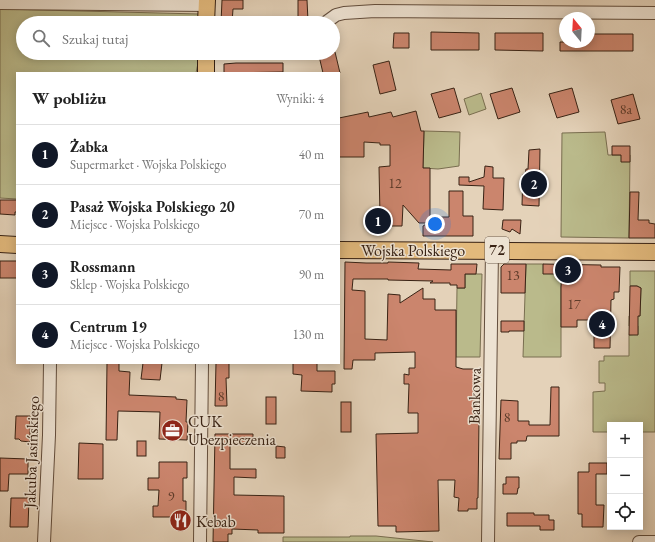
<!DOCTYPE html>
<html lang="pl">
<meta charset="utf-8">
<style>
body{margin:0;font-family:"EB Garamond",serif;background:#f6f6f6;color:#222}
.controls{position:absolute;right:12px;bottom:12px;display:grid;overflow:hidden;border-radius:0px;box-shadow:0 2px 10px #0003}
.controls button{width:36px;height:36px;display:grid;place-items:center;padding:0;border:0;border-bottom:1px solid #e0e0e0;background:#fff;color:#222;font:20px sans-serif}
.compass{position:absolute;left:559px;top:12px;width:36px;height:36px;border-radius:50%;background:#fff;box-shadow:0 2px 10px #0003;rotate:342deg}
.you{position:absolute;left:435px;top:224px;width:14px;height:14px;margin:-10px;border:3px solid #fff;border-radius:50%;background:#1a73e8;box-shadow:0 0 0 6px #1a73e833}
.badge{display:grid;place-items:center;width:26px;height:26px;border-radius:50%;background:#111827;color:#fff;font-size:13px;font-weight:700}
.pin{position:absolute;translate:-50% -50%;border:2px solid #fff;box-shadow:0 1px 4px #0006}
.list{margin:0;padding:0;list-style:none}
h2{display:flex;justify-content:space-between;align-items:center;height:52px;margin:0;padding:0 16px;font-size:17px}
h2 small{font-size:13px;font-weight:400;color:#767676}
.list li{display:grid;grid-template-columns:26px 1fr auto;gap:12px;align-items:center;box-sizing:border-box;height:60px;padding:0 16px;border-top:1px solid #e0e0e0}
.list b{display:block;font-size:15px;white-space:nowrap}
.list p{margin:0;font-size:13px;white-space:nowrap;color:#767676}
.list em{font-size:13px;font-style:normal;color:#767676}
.icon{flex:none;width:22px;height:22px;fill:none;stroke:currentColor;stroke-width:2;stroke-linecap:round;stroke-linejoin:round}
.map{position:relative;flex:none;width:655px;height:542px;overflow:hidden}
.search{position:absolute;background:#fff;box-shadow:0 2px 10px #0003;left:16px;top:16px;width:324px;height:44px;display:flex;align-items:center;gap:10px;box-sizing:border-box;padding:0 14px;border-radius:22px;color:#767676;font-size:15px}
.panel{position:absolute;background:#fff;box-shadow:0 2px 10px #0003;left:16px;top:72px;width:324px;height:292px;border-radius:0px}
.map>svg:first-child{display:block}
</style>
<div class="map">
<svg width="655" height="542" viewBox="0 0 655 542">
<rect width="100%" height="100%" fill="#e4d2b9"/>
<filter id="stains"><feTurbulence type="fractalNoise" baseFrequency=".005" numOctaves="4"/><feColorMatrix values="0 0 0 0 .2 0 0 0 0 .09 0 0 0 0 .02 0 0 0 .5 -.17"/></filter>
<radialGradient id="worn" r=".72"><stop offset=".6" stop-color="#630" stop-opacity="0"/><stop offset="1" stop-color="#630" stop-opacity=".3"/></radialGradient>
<g fill="#baba8b" stroke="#796e50">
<path d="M0,9L199,14L200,23H23V53H200L196,73H17V199L0,198Z"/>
<path d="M481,93L486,109L469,115L464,99Z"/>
<path d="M424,131L460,132L459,166L438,169L423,168Z"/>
<path d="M605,132L608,155H630L629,238L561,237L562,133Z"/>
<path d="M526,264H543L562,274L561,287V357H523Z"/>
<path d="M630,271H655V432H640V425H610V432H593V392L605,391V383H599V361H604V356H629V335L638,334V326H629V316H640L641,288L637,286H630Z"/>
<path d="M465,274H482L480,357H456L457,288H465Z"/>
<path d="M350,536H376L433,542H283V537H350Z"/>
</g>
<g fill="#cb856d" stroke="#382214">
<path d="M222,0H243V9H233L232,23H221Z"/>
<path d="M298,0H307L308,21H298Z"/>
<path d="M431,32L479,33V50H431Z"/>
<path d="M394,33H409V48H393Z"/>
<path d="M495,33H543V51L495,50Z"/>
<path d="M589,34H633V51H560V42H589Z"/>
<path d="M335,52L340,73H323L319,56Z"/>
<path d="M389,61L396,90L380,94L373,65Z"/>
<path d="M236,63H283V72L224,73V64Z"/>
<path d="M454,88L461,112L439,118L431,94Z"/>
<path d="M512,88L520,112L498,119L490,94Z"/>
<path d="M572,88L579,112L557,118L549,94Z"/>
<path d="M633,94L640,119L618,124L611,100Z"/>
<path d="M416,111L421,131H424L423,168H430V222L441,217H449V191H463V216H473V236H423V226L428,223H419L403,205L402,226H367V216H380L379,167L390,166V145H380V143L364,142V157H339V118L368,112L369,117L391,112L393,117Z"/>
<path d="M612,146H630V162H621V155H612Z"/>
<path d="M540,149L539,206L522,205L523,174H525L526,169H528L529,150Z"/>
<path d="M485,166L493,167V178H504L503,210L483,209L484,186L459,185V177H469V182L484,177Z"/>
<path d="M630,192H639L638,220H649V223L655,224V238H629Z"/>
<path d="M0,200H17V212H15V215L0,214Z"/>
<path d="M503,220H521L520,234L512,229L510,232L502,229Z"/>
<rect x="0" y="261" width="17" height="17"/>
<path d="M345,262L366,263H388V262L419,263L418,269L451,270V264H477L476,274H465V288H457V285H450V283H430L433,281L388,280V279H353L352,290L365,291V339L387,340L388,294L400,295V303L423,288V299H435V310H456V367L463,369H474V396L476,397V419H479L478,498H477V509H468V511H458L459,498L454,497L455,480H438L439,531L396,532V526H378L376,434L418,433V413H408L409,384H404V374L409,375V368H415V352L375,353V360H353L352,369H344Z"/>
<path d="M504,264H526L525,293H501V267Z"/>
<path d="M543,264L601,265V267H620L619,292H614V299L611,300L610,348H594V320H577V327H561V287L562,274H543Z"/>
<path d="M630,286H637L641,288L640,316H638V335H629Z"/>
<path d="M501,321H524V331H509V332H501Z"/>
<path d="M107,363H119V371L130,372L129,395L176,397V399L187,400L186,422H188L187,440L159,439L160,412L118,411L117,440H106Z"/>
<path d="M143,363H162L160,380L141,379Z"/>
<path d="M216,363H229V378H226L227,406H215Z"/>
<path d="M293,363H317V371H335V384H332V392L301,391L302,375L293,374Z"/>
<path d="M551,387H559V436H527L526,441H517V443H511V459H499L501,400L518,401V421H529V425H550Z"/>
<rect x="266" y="397" width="10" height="27"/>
<rect x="341" y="402" width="10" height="30"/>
<path d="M16,416H30V442L21,441L19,439H15Z"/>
<path d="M215,434H253V445L230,443V469H256V478L234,477V495L284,496V533H258V530L232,529V534H228V542H213Z"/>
<rect x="137" y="441" width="9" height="15"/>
<path d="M79,443L103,444V479H78Z"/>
<path d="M276,446L285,447V458H276Z"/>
<path d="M0,458L28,459V474H9L8,491H0Z"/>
<path d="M159,462H187V478H183V501H186V524H175V517H153V506H158L159,490H148V478H159Z"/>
<path d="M589,463H607V474H596V505H604L603,527H582V514H578V472H589Z"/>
<path d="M506,477H519V488H518L517,494H503V484H506Z"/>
<path d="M11,498H29L28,527H10Z"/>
<path d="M507,513H534V515H549V520H554V530H540V526H507Z"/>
</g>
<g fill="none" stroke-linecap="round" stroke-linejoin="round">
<defs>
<g id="minor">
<path d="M0,3L207,5"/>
<path d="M325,23L336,15L344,13L375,11L655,13"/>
<path d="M44,542L49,435L50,363"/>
<path d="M200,542L202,363"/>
<path d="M488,542L492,250"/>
<path d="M639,542H655"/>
</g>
<g id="major">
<path d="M206,23L207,0"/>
<path d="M206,73V53"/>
<path d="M0,244L17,245"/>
<path d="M339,250L655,252"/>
</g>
</defs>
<use href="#minor" stroke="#634e3d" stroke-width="14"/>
<use href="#major" stroke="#382214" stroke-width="18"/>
<use href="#minor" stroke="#ede2d2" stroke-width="12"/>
<use href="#major" stroke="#e2b97c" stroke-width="16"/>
</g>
<defs>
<symbol id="office-disc" viewBox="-11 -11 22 22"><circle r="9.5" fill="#8f2418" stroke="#ede2d2"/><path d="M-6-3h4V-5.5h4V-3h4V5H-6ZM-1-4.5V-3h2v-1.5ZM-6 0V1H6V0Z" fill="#fff"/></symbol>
<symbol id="restaurant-disc" viewBox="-11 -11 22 22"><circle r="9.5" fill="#8f2418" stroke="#ede2d2"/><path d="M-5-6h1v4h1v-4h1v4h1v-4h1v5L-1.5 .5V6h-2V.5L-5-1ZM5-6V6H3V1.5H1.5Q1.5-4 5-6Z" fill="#fff"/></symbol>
</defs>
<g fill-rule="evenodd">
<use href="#office-disc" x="160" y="418" width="25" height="25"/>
<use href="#restaurant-disc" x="168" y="508" width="25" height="25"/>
</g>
<g text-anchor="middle" stroke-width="3" stroke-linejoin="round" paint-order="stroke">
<g font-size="14" fill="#5d3b2a">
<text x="626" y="114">8a</text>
<text x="395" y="188">12</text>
<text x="513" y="280">13</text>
<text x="574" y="309">17</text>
<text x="221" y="401">8</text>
<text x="507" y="422">8</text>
<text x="171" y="501">9</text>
</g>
<rect fill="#ede2d2" stroke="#6e5c4d" stroke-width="1" x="485" y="237" width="24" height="26" rx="3"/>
<g font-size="15" font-weight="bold" fill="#382214">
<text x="497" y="255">72</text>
</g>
<g font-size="16" fill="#382214" stroke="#ede2d2">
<text x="413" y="256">Wojska Polskiego</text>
<text transform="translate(474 396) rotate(-89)" y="6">Bankowa</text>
<text transform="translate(31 452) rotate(-88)" y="6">Jakuba Jasińskiego</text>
</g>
<g font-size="16" fill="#382214" stroke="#ede2d2" text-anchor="start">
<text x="188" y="427">CUK<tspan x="188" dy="18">Ubezpieczenia</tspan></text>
<text x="196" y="527">Kebab</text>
</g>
</g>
<rect width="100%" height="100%" filter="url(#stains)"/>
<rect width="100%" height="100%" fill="url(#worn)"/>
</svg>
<div class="controls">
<button>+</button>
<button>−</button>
<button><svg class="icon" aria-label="locate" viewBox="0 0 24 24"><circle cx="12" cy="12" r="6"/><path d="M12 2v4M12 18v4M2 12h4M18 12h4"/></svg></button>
</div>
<svg class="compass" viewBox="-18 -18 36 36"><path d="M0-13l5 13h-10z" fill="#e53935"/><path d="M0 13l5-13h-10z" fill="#767676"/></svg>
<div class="you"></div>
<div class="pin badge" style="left:378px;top:221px">1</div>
<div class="pin badge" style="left:534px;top:184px">2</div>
<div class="pin badge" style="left:568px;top:270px">3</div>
<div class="pin badge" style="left:602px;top:324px">4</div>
<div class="search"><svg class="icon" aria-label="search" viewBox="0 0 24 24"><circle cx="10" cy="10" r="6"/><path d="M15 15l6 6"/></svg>Szukaj tutaj</div>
<section class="panel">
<h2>W pobliżu<small>Wyniki: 4</small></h2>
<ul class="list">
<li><span class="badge">1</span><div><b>Żabka</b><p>Supermarket · Wojska Polskiego</p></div><em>40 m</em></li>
<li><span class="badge">2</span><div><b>Pasaż Wojska Polskiego 20</b><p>Miejsce · Wojska Polskiego</p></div><em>70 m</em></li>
<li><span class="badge">3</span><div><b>Rossmann</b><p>Sklep · Wojska Polskiego</p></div><em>90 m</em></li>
<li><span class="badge">4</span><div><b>Centrum 19</b><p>Miejsce · Wojska Polskiego</p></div><em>130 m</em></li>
</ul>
</section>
</div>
